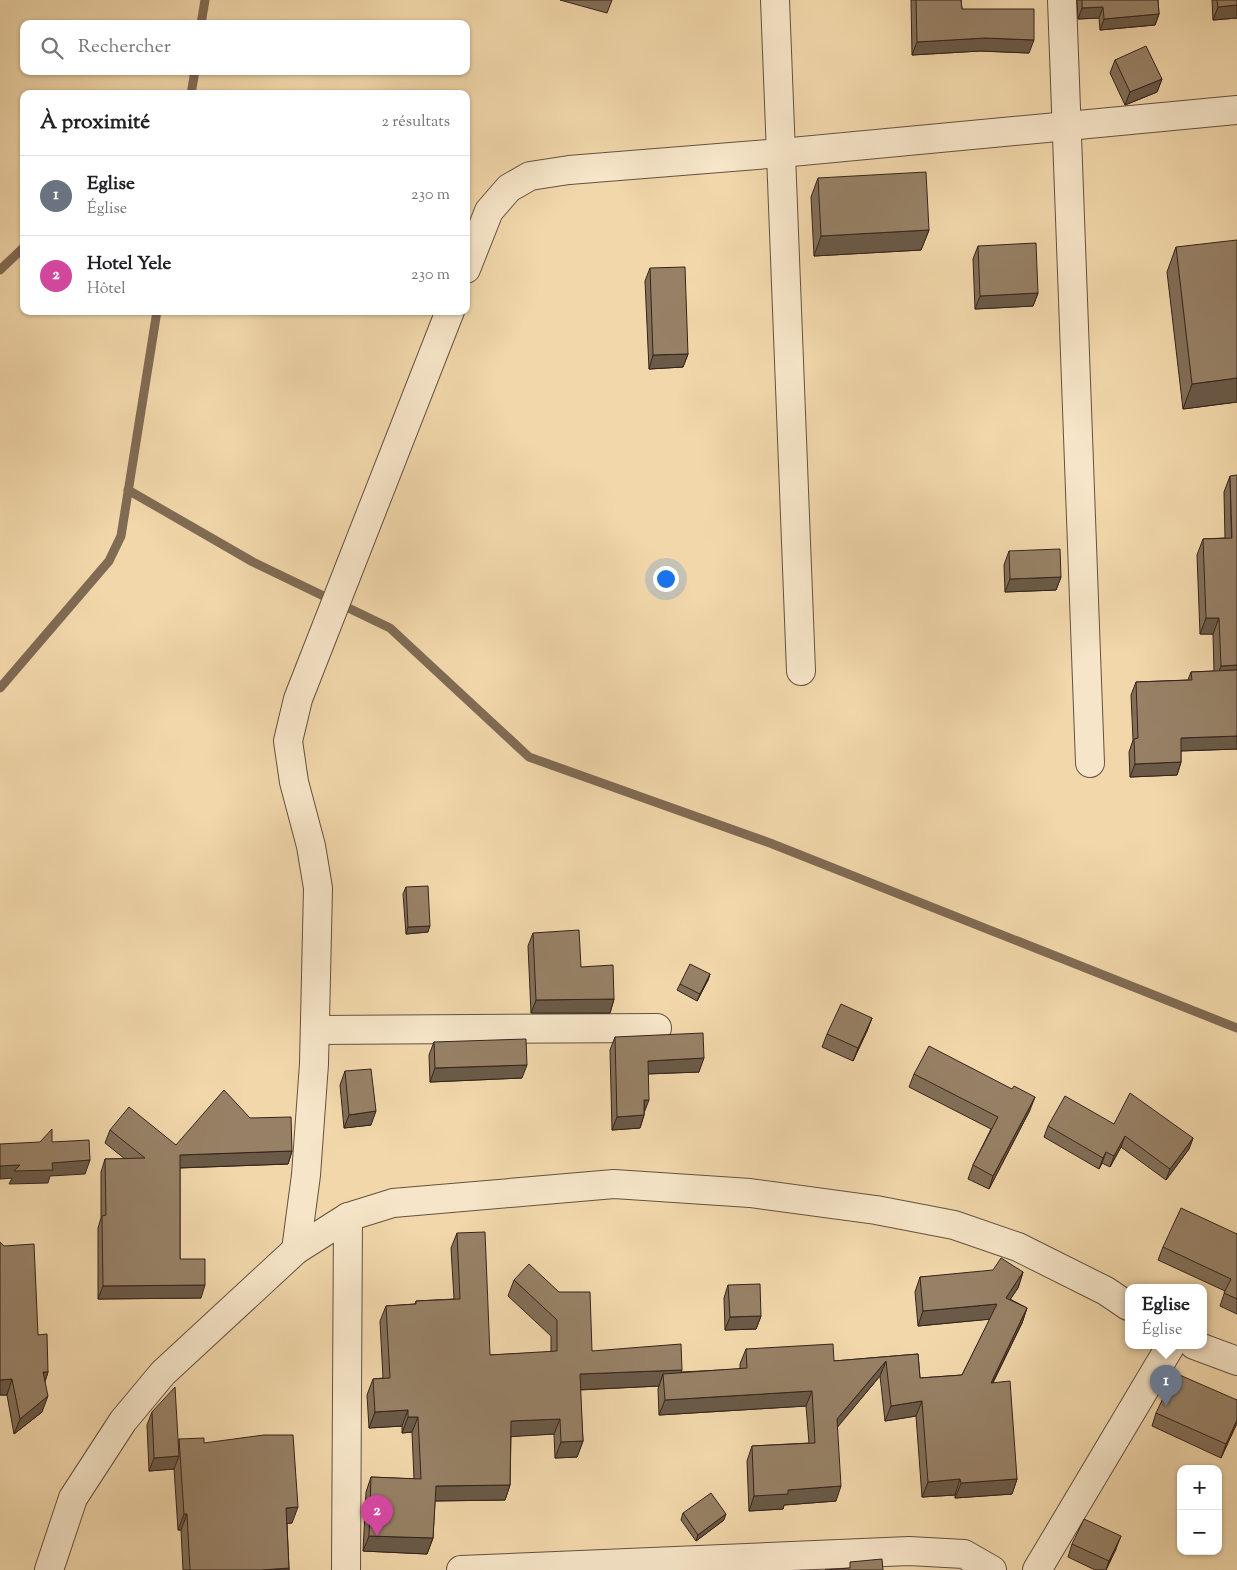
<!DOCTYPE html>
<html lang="fr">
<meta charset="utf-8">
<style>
body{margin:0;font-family:"Sorts Mill Goudy",serif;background:#f6f6f6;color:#202124}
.controls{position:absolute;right:15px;bottom:15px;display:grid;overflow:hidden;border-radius:10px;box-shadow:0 1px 4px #0004}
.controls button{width:45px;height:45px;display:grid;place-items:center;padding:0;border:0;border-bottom:1px solid #e0e0e0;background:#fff;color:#202124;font:25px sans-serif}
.you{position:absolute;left:665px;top:578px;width:18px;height:18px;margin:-12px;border:4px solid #fff;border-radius:50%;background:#1a73e8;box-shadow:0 0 0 8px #1a73e833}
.badge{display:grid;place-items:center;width:32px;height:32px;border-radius:50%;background:#8f2418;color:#fff;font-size:16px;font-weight:700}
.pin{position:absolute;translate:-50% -41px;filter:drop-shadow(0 1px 2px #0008)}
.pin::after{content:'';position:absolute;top:26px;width:18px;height:15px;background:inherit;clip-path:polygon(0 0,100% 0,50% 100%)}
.popup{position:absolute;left:1125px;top:1284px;width:82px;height:65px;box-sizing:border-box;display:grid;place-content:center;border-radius:10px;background:#fff;filter:drop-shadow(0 1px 4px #0005);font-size:16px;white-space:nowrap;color:#757577}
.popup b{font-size:19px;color:#202124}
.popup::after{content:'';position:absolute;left:50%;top:100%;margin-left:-10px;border:10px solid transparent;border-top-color:#fff}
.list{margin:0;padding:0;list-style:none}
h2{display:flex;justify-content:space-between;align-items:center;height:65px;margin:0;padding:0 20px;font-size:21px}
h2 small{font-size:16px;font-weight:400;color:#757577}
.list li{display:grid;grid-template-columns:32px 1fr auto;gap:15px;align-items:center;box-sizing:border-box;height:80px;padding:0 20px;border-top:1px solid #e0e0e0}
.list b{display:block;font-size:19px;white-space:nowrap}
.list p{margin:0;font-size:16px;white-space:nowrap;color:#757577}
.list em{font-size:16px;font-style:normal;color:#757577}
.icon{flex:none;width:28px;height:28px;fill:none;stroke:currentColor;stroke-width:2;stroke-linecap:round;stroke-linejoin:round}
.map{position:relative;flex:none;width:1237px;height:1570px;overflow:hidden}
.search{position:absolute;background:#fff;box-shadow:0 1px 4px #0004;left:20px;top:20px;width:450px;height:55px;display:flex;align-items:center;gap:12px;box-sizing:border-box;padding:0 18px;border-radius:10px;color:#757577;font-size:19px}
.panel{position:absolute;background:#fff;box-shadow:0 1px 4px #0004;left:20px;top:90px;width:450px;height:225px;border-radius:10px}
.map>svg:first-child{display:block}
</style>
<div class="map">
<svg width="1237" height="1570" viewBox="0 0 1237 1570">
<rect width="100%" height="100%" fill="#f1d7aa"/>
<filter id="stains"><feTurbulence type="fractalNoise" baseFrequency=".004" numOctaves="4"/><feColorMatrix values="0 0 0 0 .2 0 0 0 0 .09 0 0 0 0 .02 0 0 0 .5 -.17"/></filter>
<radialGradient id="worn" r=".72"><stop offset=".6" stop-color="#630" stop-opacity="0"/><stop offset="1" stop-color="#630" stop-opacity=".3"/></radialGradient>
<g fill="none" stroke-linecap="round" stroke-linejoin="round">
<g stroke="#806b54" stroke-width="9">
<path d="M201,24L205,0"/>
<path d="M191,94L195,71"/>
<path d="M0,270L24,247"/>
<path d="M128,490L253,562L390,628L529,757L770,843L1237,1028"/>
<path d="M0,688L109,561L121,536L157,311"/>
</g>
<defs>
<g id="street">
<path d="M775,0L801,671"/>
<path d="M1062,0L1090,763"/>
<path d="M466,269L489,211L509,188L530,176L569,170L781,153L1237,110"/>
<path d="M316,1030L657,1028"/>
<path d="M296,1250L306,1175L314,1064L318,888L311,846L294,782L288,741L298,699L450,311"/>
<path d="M1194,1345L1237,1361"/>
<path d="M49,1570L73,1498L123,1421L163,1373L296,1250L348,1217L393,1203L614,1184L750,1193L876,1210L954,1225L1018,1247L1106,1291L1128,1306"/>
<path d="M346,1570L348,1217"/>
<path d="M461,1570L909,1551L964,1554L992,1570"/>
<path d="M1037,1570L1171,1345"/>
</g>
</defs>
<use href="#street" stroke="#655140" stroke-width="30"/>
<use href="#street" stroke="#f6e5c8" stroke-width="28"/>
</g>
<g fill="#826f58" stroke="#36241c">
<path d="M560,0H612L607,13Z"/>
<path d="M911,0H961L962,9L1029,53L980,51L912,55Z"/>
<path d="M1077,0H1158L1159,14L1155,25L1100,30L1099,18L1078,19Z"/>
<path d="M1212,0H1237V18L1213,20Z"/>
<path d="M1115,60L1162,79L1157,92L1125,105L1110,73Z"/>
<path d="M818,178L929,230L921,250L814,256L811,197Z"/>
<path d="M978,246L1038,293L1033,306L975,309L973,259Z"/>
<path d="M1176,247L1237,402L1183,409L1167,272Z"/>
<path d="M650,268L688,354L683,367L649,369L645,281Z"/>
<path d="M1230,476L1237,749L1181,751V762L1177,775L1130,777L1129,752L1133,740L1131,695L1136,682L1188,680L1191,672L1214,671L1213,634H1200L1197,555L1203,539L1225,538L1224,492Z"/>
<path d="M1009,551L1061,577L1056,590L1005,592L1004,565Z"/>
<path d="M406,887L428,932L406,934L403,894Z"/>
<path d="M533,933L581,967L614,999L610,1013H531L528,946Z"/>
<path d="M710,974L708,980L697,1001L677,990L680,984Z"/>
<path d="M872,1018L867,1031L853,1061L822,1047L827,1034Z"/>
<path d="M615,1037L699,1072L648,1074L644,1115L640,1128L612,1130L610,1050Z"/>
<path d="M434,1042L522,1078L430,1082L429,1055Z"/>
<path d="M345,1071L371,1125L344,1128L340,1085Z"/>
<path d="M914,1074L1030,1110L989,1189L968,1179L973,1165L991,1129L909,1087Z"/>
<path d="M250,1118L292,1151L288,1164L180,1168V1259L201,1298L98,1299V1228L101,1218V1172L105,1159H125L105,1143L110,1130L176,1145Z"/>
<path d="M1114,1124L1193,1138L1189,1149L1166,1180L1121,1147L1110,1167L1102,1163L1099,1169L1044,1137L1048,1126Z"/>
<path d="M457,1233L490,1355L551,1352V1336L508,1296L514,1280L592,1351L681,1372L740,1369V1364L746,1349L834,1361L918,1354L920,1378L962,1375L990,1319L918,1326L915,1292L920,1277L1023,1272L1018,1288L1010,1299L1027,1308L1022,1323L993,1383L1017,1479L1012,1494L955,1498V1495L922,1497L916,1416L885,1421L880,1376L837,1427L836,1501L784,1505L783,1509L749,1511L747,1461L752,1446L809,1443L806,1406L659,1415L658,1389L659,1386L580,1390L583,1441L577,1457L555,1458L554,1434L511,1436L510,1485L505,1500L435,1501L433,1538L427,1554L363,1551L366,1492L371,1477L414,1479L412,1432L402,1433V1426L369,1428L367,1395L373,1379L383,1378L380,1321L386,1306L415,1304L416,1301L454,1299L451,1248Z"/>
<path d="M1237,1234V1314L1220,1306L1225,1291L1158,1260L1163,1247Z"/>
<path d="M0,1242L38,1335L48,1372L45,1381L42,1412L14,1434L7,1395H0Z"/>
<path d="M728,1285L761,1316L756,1329L725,1330L724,1298Z"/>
<path d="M1237,1400V1423L1221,1458L1152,1426L1156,1413Z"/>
<path d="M152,1412L178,1443L179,1439L204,1443L292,1523H287L289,1570H183L181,1530H178L174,1468V1469L149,1471L147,1425Z"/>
<path d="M683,1513L724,1520L696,1541L681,1520Z"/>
<path d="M1072,1544L1116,1549L1106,1570H1095L1068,1557Z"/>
</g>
<g fill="#6a5a47" stroke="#36241c">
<path d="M1237,5V18L1213,20L1218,7Z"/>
<path d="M1103,7L1099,18L1078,19L1082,8Z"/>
<path d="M1159,14L1155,25L1100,30L1104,19Z"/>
<path d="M985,38L1034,40L1029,53L980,51L912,55L917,42Z"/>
<path d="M1162,79L1157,92L1125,105L1130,92Z"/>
<path d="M929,230L921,250L814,256L821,236Z"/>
<path d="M1038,293L1033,306L975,309L980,296Z"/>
<path d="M688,354L683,367L649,369L653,355Z"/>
<path d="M1237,378V402L1183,409L1192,384Z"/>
<path d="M1061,577L1056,590L1005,592L1010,579Z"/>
<path d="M1206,618H1219L1213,634H1200Z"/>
<path d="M1237,665V681L1215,682L1221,666Z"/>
<path d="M1237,736V749L1176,751L1181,738Z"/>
<path d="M1181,762L1177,775L1130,777L1135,764Z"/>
<path d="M430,926L428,932L406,934L408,927Z"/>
<path d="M710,974L708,980L697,1001L700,994Z"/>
<path d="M614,999L610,1013H531L536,1000Z"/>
<path d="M872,1018L867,1031L853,1061L858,1048Z"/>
<path d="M704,1058L699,1072L643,1074L648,1061Z"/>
<path d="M527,1065L522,1078L430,1082L435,1068Z"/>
<path d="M1035,1097L1030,1110L989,1189L993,1176Z"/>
<path d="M644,1100H649L644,1113Z"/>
<path d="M376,1111L371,1125L344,1128L349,1115Z"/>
<path d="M644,1115L640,1128L612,1130L617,1117Z"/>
<path d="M1125,1136L1121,1147L1110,1167L1114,1156Z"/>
<path d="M1193,1138L1189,1149L1166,1180L1170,1169Z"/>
<path d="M292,1151L288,1164L175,1168L180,1155Z"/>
<path d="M1106,1152L1102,1163L1099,1169L1103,1158Z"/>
<path d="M90,1160L85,1174L50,1176L48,1183L9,1184L12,1178L0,1179V1166Z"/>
<path d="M1023,1272L1018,1288L1001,1313L1006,1298Z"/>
<path d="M205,1285L201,1298L98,1299L103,1286Z"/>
<path d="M997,1304L992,1319L918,1326L923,1311Z"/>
<path d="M1027,1308L1022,1323L985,1398L991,1383Z"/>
<path d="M761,1316L756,1329L725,1330L730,1317Z"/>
<path d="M886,1361L880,1376L831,1435L837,1419Z"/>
<path d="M682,1370L677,1385L663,1374L659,1386L574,1390L580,1374Z"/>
<path d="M43,1372H48L43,1388Z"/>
<path d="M12,1379L7,1395H0V1380Z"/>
<path d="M812,1391L806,1406L659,1415L665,1400Z"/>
<path d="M48,1396L42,1412L14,1434L20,1419Z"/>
<path d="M922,1401L916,1416L885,1421L891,1406Z"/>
<path d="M408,1410L402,1426L369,1428L375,1412Z"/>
<path d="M408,1417H418L412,1432L402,1433Z"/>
<path d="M560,1419L554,1434L506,1437L511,1421Z"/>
<path d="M1237,1420V1423L1221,1458L1226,1444Z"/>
<path d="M583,1441L577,1457L555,1458L561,1442Z"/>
<path d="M179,1456L174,1469L149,1471L154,1458Z"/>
<path d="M960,1479L955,1495L922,1497L928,1482Z"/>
<path d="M1017,1479L1012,1494L955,1498L961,1483Z"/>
<path d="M510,1485L505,1500L430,1501L436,1486Z"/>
<path d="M841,1486L836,1501L784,1505L783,1509L749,1511L754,1496L788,1490Z"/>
<path d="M298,1507L292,1523L280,1524L286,1508Z"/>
<path d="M184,1514H187L181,1530H178Z"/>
<path d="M726,1514L724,1520L696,1541L698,1535Z"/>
<path d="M369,1536L433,1538L427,1554L363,1551Z"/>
<path d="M1121,1536L1116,1549L1106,1570L1109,1561Z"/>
<path d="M289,1568V1570H261Z"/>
</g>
<g fill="#978166" stroke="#36241c">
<path d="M916,0H961L962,9H1034V40L985,38L917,42Z"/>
<path d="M1082,0H1158L1159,14L1104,19L1103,7L1082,8Z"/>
<path d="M1217,0H1237V5L1218,7Z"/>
<path d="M1146,46L1162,79L1130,92L1115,60Z"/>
<path d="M926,172L929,230L821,236L818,178Z"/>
<path d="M1237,240V378L1192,384L1176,247Z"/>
<path d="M1036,243L1038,293L980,296L978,246Z"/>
<path d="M685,267L688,354L653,355L650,268Z"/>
<path d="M1237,475V665L1221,666L1219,618H1206L1203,539L1232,538L1230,476Z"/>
<path d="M1060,549L1061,577L1010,579L1009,551Z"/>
<path d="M1237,670V736L1181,738V762L1135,764L1134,739L1138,738L1136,682L1192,680L1191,672Z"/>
<path d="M428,886L430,926L408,927L406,887Z"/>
<path d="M579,930L581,967L613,965L614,999L536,1000L533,933Z"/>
<path d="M690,964L710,974L700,994L680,984Z"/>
<path d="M841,1004L872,1018L858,1048L827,1034Z"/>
<path d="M703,1033L704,1058L648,1061L649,1100H644V1115L617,1117L615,1037Z"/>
<path d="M526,1039L527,1065L435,1068L434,1042Z"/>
<path d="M929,1046L1012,1089L1014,1086L1035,1097L993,1176L973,1165L998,1117L914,1074Z"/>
<path d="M371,1069L376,1111L349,1115L345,1071Z"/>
<path d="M224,1090L250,1118L291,1117L292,1151L180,1155V1259H205V1285L103,1286L102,1216L106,1215L105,1159L145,1158L110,1130L129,1107L176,1145Z"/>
<path d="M1130,1093L1193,1138L1170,1169L1125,1136L1114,1156L1106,1152L1103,1158L1048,1126L1065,1096L1114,1124Z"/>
<path d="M52,1129V1142L89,1140L90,1160L52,1163L53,1170L14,1171L20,1165L0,1166V1144L40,1142Z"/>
<path d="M1181,1208L1237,1234V1299L1224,1293L1231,1279L1163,1247Z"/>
<path d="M485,1232L490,1355L557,1351V1320L514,1280L529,1264L559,1292H590L592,1351L681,1344L682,1370L580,1374L583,1441L561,1442L560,1419L511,1421L510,1485L436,1486L433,1538L369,1536L371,1477L421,1479L418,1417H408V1410L375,1412L373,1379L390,1378L386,1306L416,1304V1301L460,1299L457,1233Z"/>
<path d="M0,1242L4,1246L34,1244L38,1335L47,1334L48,1372H43L48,1396L20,1419L12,1379L0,1380Z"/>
<path d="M1001,1258L1023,1272L1006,1298L1027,1308L991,1383L1010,1381L1017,1479L961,1483L960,1479L928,1482L922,1401L891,1406L886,1361L837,1419L841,1486L788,1490V1494L754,1496L752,1446L815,1443L812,1391L665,1400L663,1374L747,1368L746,1349L833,1344L834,1361L918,1354L920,1378L962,1375L997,1304L923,1311L920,1277L993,1270Z"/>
<path d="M760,1284L761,1316L730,1317L728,1285Z"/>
<path d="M1175,1373L1237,1400V1420L1226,1444L1156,1413Z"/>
<path d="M175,1387L179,1456L154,1458L152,1412Z"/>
<path d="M264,1435H293L298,1507L286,1508L289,1568L261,1570H190L187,1514H184L179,1439L204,1438V1443Z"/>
<path d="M711,1493L726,1514L698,1535L683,1513Z"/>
<path d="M1084,1519L1121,1536L1109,1561L1072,1544Z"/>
<path d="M882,1559L883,1570H825L850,1568V1562Z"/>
</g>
<rect width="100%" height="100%" filter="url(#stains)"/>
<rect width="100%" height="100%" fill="url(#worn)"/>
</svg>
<div class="controls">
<button>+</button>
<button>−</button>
</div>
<div class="you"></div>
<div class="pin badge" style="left:1166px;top:1406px;background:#6b7280">1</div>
<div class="popup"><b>Eglise</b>Église</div>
<div class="pin badge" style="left:377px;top:1536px;background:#d1479c">2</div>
<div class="search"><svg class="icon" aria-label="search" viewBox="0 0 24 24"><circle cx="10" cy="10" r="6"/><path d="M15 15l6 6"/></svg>Rechercher</div>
<section class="panel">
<h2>À proximité<small>2 résultats</small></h2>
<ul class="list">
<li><span class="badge" style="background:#6b7280">1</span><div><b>Eglise</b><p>Église</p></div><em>230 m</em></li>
<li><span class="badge" style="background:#d1479c">2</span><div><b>Hotel Yele</b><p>Hôtel</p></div><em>230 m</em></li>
</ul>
</section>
</div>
